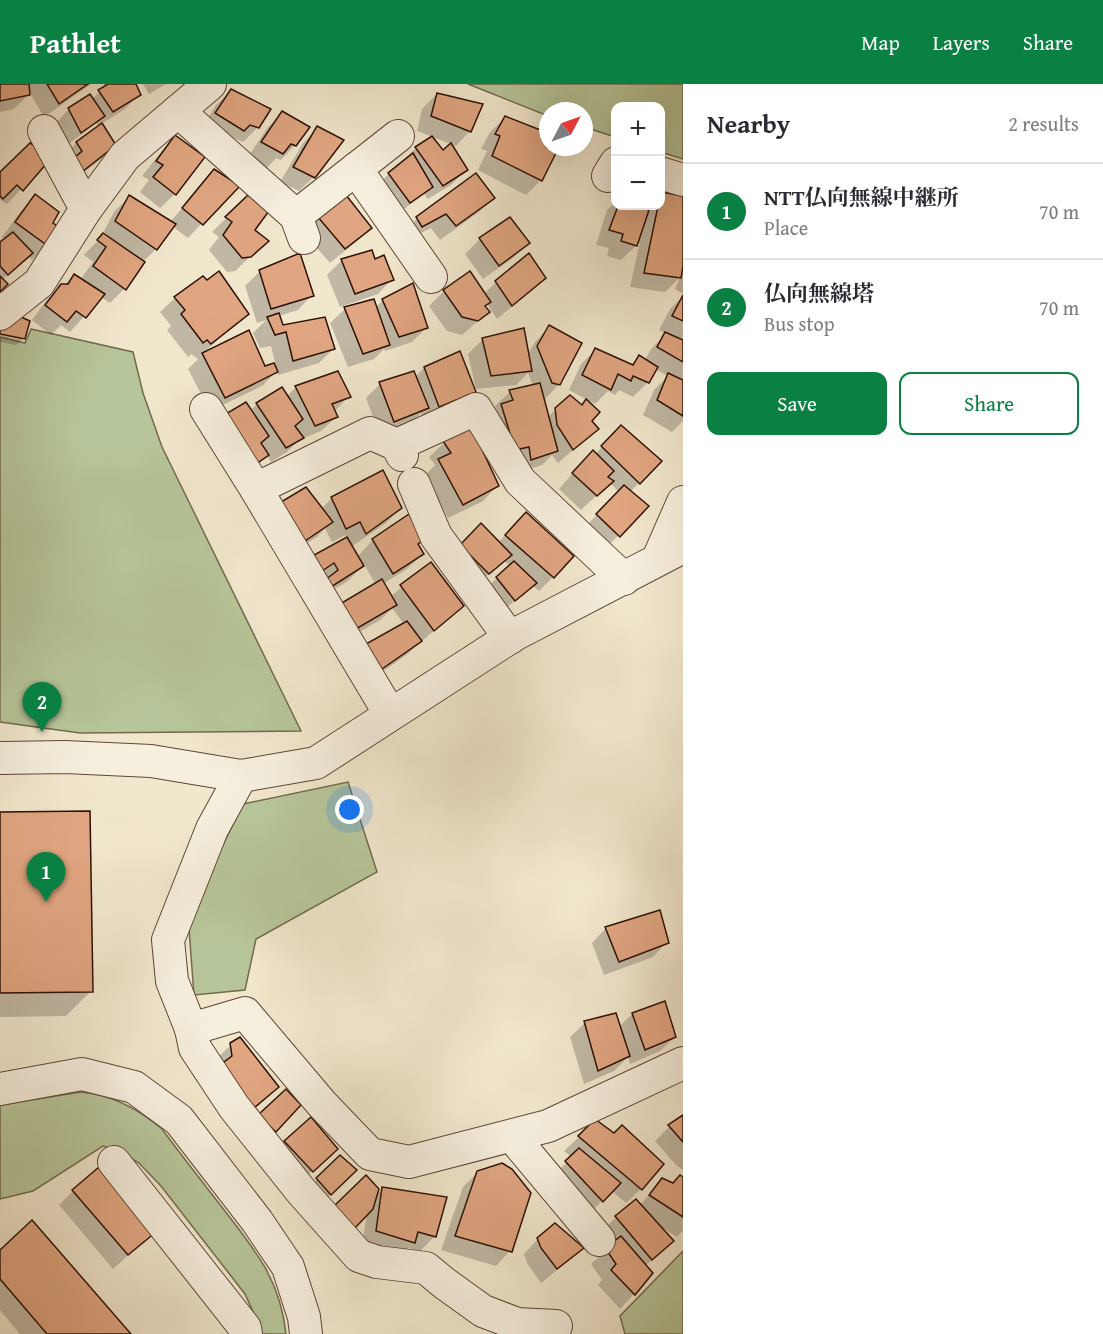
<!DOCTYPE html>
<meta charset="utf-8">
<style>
body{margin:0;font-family:"Gentium Book Plus","Noto Serif JP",serif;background:#f7f7f7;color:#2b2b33}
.controls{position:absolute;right:18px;top:18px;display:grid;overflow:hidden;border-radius:12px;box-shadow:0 6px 24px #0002}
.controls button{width:54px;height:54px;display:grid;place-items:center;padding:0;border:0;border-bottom:2px solid #e1e1e2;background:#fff;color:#2b2b33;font:30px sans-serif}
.compass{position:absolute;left:539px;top:18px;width:54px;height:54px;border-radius:50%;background:#fff;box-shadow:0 6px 24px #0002;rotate:49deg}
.you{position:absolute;left:350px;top:726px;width:21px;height:21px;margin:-15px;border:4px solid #fff;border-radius:50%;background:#1a73e8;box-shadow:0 0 0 9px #1a73e833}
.badge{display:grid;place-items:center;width:39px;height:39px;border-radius:50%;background:#0b8043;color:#fff;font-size:20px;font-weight:700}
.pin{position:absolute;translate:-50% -50px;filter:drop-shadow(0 2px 3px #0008)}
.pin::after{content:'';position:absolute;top:32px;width:21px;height:18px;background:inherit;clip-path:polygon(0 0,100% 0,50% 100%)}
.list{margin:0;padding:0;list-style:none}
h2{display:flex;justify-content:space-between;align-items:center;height:78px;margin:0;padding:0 24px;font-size:26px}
h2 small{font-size:20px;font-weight:400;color:#7c7c81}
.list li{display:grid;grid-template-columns:39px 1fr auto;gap:18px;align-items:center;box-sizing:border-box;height:96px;padding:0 24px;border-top:2px solid #e1e1e2}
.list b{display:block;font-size:22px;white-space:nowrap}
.list p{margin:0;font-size:20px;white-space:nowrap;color:#7c7c81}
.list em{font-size:20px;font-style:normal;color:#7c7c81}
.actions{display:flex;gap:12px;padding:18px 24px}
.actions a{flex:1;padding:14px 0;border:2px solid #0b8043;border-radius:12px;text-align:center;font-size:21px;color:#0b8043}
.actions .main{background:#0b8043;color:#fff}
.map{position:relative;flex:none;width:683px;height:1250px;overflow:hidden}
header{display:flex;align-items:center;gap:36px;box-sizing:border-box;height:84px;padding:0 30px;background:#0b8043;color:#fff}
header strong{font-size:28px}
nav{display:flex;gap:33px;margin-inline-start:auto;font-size:21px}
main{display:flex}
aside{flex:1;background:#fff}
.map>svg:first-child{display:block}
</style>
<header>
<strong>Pathlet</strong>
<nav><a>Map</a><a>Layers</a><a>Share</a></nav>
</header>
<main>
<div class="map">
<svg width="683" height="1250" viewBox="0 0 683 1250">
<rect width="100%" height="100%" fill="#f1e7cd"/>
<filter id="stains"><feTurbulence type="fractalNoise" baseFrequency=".00333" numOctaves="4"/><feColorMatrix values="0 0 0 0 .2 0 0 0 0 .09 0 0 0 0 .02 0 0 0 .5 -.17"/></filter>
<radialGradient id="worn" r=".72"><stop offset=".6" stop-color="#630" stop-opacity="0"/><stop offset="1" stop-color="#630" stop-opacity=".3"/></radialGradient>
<g fill="#b7c69a" stroke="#726b4e" stroke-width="1.5">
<path d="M468,0H683V75L661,68L660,22H616L615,53L584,43V27H548V32Z"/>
<path d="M31,245L133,268L143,309L162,363L301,647L80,649L0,638V253L25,259Z"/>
<path d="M348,698L377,788L256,855L245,906L194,911L188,832L243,720Z"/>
<path d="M81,1008C113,1011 138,1025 162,1045C181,1071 201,1096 221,1122C254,1165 280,1194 286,1250H257L254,1230L245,1210L161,1102L139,1079L119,1067L103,1062L33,1107L0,1115V1021Z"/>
<path d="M683,1167V1250H625L620,1232Z"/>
</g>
<g fill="#0003">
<path d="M0,0H91L44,33L30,9L14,25L0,28Z"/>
<path d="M104,0H134L139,10L125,25L101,40L115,61L100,76L67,101L62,73L76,59L99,43L96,39L66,62L55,40L69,25L92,15L104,4Z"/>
<path d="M143,0H166L149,10Z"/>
<path d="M231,7L258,43L243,58L234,54L228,61L202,44L216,21Z"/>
<path d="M437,10L470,47L456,62L417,47L422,25Z"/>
<path d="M283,29L295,61L281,76L276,74L267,84L248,73L268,43Z"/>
<path d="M505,34L548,50L544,64L555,68L541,96L526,111L478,86L487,67L481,65L490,48Z"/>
<path d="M318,44L314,93L299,107L280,98L303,59Z"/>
<path d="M175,53V110L160,124L140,108L149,96L142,92L161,68Z"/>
<path d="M416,64L443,68L466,86L451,101L428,115L424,110L395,132L374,104Z"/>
<path d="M46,79L7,120L0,116V90Z"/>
<path d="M215,87L202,139L188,154L172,142L156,165L142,179L124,205L110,219L101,213L70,248L61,241L51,251L32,236L46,217L62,201H64L74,192L80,196L93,178L84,171L101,153L114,128L129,113L170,138Z"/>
<path d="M476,91L493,114L479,128L440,156L431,144L407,156L402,149L417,135Z"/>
<path d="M661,110L683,114V210L675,205L680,193L665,208L630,203L640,158L621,176L607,172L609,164L596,161L607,126L616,118V122H635L634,123L646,126L649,122H660Z"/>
<path d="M36,112L51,139L47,161L32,176L28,172L2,196L0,206V160L6,156L2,153L21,127Z"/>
<path d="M248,113L253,146L252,171L235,187L227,188L209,166L219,153L212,148Z"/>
<path d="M318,134L370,144L356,158L330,179L303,148Z"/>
<path d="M510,135L528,159L513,174L483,195L465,170L480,155Z"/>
<path d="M299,171L312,211L298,226L279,232L282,242L333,265L319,279L278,291L271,262L260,264L253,249L266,236L257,239L245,202L259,188Z"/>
<path d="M342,176L375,177L392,195L378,210L340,223L327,191Z"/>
<path d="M470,189L484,210L496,198L544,194L530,208L497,235L487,220L483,223L488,228L462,251L447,247L429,222L444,207Z"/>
<path d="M683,212V337L672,348L643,331L654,306L668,292L655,285L648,298L633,313L619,306L615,311L608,307L595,320L569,306L581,280L596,265L631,282L640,273L645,276L651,265L666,250L659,246L670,225Z"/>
<path d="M175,214L247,230L201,271L248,248L264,284L277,287L262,302L210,327L188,285L198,275L191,270L188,273L167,246L171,242L160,228Z"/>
<path d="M383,216L426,244L412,258L385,267L384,265L374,275L348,283L330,239L345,225L375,224Z"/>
<path d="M549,243L559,300L545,315H542L547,334L556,325L590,337L597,345L558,379L552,371L542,381L517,389L487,336L497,327L495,322L510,308L533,302L528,289L516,301L476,305L468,270L483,255L527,271L535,258Z"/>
<path d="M0,247L24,254L16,261L0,258Z"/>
<path d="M424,284L474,308L460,323L424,337L421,329L412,339L380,352L366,314L380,300L415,293Z"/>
<path d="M296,303L349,312L334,328L336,333L321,347L299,356L287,368L271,378L267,371L252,385L250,327L257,320L287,312Z"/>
<path d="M621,344L660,378L630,408L647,423L604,466L583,445L619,408L610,399L581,426L559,405L578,383L595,370Z"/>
<path d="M471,346L497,402L483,417L448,434L425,391L435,381L429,373L444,359Z"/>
<path d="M332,414L400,424L386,439L351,463L357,473L373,456L417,461L422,470L407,485L383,500L390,513L430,480L462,522L405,572L366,599L352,576L404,540L392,524L380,536L341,559L376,501L364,480L348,497L316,516L300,487L315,473L346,455L345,451L332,458L325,444L317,453L287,472L321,425Z"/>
<path d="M511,444L553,493L539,507L532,501L500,530L482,508L510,482L504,477L473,504L446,477L467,455L498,459Z"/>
<path d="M0,730L91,907L66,932L0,933Z"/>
<path d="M606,844L667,858L653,873L604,891L592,859Z"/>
<path d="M632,930L675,953L660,967L630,980L628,973L614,987L584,1000L570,953L585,939L619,943Z"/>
<path d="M231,961L277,1003L239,1038L216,975Z"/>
<path d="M683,1033V1086L677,1082L655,1057L669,1043Z"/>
<path d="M596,1037L641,1105L626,1119L612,1107L588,1131L552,1093L572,1073L564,1067Z"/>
<path d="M285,1058L321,1079L297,1101L271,1072Z"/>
<path d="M340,1073L355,1086L316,1125L302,1110Z"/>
<path d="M478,1088L510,1167L496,1182L441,1166L463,1103Z"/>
<path d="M680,1093L683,1095V1146L677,1153L660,1142L658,1171L645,1182L634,1210L620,1225L598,1201L602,1196L591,1180L606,1166L602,1147L616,1133L640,1121L662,1096L673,1101Z"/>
<path d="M383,1105L435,1152L420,1167L408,1164L399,1173L362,1161L367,1129L375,1112Z"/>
<path d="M73,1107L154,1148L113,1185L59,1121Z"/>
<path d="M538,1155L581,1164L567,1178L541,1199L527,1179L524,1170Z"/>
<path d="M0,1168L129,1250H20L0,1226Z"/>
</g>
<g fill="#e0a681" stroke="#2e1003" stroke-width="1.5">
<path d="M0,0H29L30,11L0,17Z"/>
<path d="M47,0H88L59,20Z"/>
<path d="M108,0H136L141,11L113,28L98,6Z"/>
<path d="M231,5L271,25L259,44L250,41L244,47L215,29Z"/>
<path d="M437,9L483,20L471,48L431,32Z"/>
<path d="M90,10L105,32L81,49L68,24Z"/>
<path d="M282,27L310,43L296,62L291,60L283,70L261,58Z"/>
<path d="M505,32L548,49L546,63L557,67L542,97L492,72L500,52L495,50Z"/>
<path d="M102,39L116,61L82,88L73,75L82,67L76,58Z"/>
<path d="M317,42L344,56L315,94L293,83Z"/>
<path d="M175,51L205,73L176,111L153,93L163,81L156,77Z"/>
<path d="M432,52L443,66L451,59L468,86L443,102L415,63Z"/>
<path d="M30,59L44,67L47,79L23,107L17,101L3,115L0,112V88Z"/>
<path d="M413,69L433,103L410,119L388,89Z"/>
<path d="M214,85L240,102L203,141L182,124Z"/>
<path d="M476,89L495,114L456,142L446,130L422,143L416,133Z"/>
<path d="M661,108L683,112V182L681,194L644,189L658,122H660Z"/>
<path d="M35,110L59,128L53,139L60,144L48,162L15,138Z"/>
<path d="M129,111L176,140L157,166L115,137Z"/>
<path d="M248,111L269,127L255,146L269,157L251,173L242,174L223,151L232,138L225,133Z"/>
<path d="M346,111L372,144L345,165L317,132Z"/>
<path d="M618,122H637L649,126L637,162L621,157L623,150L609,146Z"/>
<path d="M510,133L530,159L499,182L479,154Z"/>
<path d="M13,148L33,169L8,191L0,182V158Z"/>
<path d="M103,149L145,178L126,206L93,182L106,163L97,156Z"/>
<path d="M372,166L375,175L384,171L394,196L355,210L341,175Z"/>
<path d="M300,169L314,212L271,225L259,186Z"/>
<path d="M529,169L546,194L512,222L495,197Z"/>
<path d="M219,187L249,230L211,260L207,256L203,259L181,230L185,226L174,213L203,192L207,196Z"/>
<path d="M470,187L491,218L485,222L490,228L478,237L462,233L443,206Z"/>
<path d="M74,190L105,210L86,234L76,227L67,238L45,221L61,200H68Z"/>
<path d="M0,192L8,200L1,207L6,214L0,218Z"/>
<path d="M413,199L428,244L399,253L382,215Z"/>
<path d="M683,211V237L672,232Z"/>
<path d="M374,215L390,261L363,270L344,223Z"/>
<path d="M279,229L283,241L325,233L335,265L293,277L286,248L275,251L267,233Z"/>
<path d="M14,230L30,237L25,255L0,250V246Z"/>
<path d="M549,241L582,259L560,301L552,299L537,262Z"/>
<path d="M524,244L532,287L491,292L482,254Z"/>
<path d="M249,246L265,282L274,279L278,288L225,314L202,269Z"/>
<path d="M665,248L683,256V278L657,263Z"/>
<path d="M595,264L633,281L639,271L658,283L649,299L633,292L631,297L618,290L611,306L582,291Z"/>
<path d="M460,267L476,308L439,323L424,283Z"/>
<path d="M338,287L351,313L332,320L338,333L315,342L295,302Z"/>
<path d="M414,287L429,324L394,338L379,298Z"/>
<path d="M668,289L683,296V332L657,316Z"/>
<path d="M540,299L558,367L531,376L529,363L515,366L501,320L513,316L509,306Z"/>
<path d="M282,303L303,335L295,342L304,354L286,364L256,319Z"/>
<path d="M570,311L582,321L586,315L600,328L592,337L599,345L573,366L557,341L555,324Z"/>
<path d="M246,318L269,352L261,359L269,371L253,382L224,331Z"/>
<path d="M621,341L662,377L640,400L601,362Z"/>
<path d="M472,344L499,402L463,421L438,375L451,369L443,357Z"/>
<path d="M593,366L614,387L608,393L614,397L597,412L572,389Z"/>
<path d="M383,386L402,424L366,450L360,438L346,445L331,413Z"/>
<path d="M624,401L649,422L620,453L596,430Z"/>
<path d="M306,403L333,438L302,459L281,418Z"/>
<path d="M526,428L574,472L554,494L505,451Z"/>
<path d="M409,430L425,455L418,460L424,470L393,490L372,455Z"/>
<path d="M481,439L512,471L489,490L460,461Z"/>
<path d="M347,453L364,482L331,503L325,496L338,486L334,479L322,487L314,471Z"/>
<path d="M514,477L537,499L515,517L496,493Z"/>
<path d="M431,478L464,522L434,547L400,501Z"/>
<path d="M382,495L397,521L356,545L340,520Z"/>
<path d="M407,537L422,557L382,585L366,560Z"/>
<path d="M90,727L93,908L0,909V728Z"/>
<path d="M660,826L669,859L619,878L605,843Z"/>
<path d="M665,917L676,953L645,966L632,929Z"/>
<path d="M616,929L630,972L598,987L584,937Z"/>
<path d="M240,953L279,1003L254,1024L220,981L232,972L230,959Z"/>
<path d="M286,1005L301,1021L276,1048L258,1031Z"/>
<path d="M683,1031V1058L668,1041Z"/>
<path d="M311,1033L338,1065L313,1088L284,1057Z"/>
<path d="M595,1035L614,1049L622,1041L664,1080L642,1106L578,1052Z"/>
<path d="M579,1064L621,1099L603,1118L565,1077Z"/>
<path d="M340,1071L357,1086L331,1111L316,1094Z"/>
<path d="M502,1079L512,1085L531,1109L512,1168L455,1152L477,1087Z"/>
<path d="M99,1083L156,1148L128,1171L72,1106Z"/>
<path d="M366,1091L379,1105L373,1125L355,1144L333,1123Z"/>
<path d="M680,1091L683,1093V1133L649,1111L662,1094L673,1099Z"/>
<path d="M382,1103L447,1113L436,1153L418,1148L415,1159L376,1147Z"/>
<path d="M636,1115L674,1157L652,1176L615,1132Z"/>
<path d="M32,1136L131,1250H47L0,1195V1166Z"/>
<path d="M555,1139L584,1164L557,1185L541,1164L537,1154Z"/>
<path d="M621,1152L653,1189L635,1211L611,1186L616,1180L605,1164Z"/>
</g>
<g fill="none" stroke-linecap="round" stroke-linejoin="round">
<defs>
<g id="minor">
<path d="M178,27L296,132L304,154"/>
<path d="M44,47L86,125"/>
<path d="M356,85L431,193"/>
<path d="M660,89L683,96"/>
<path d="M608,92L616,79"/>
<path d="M296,132L398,52"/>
<path d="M0,230L39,199L86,125L125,72L210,0"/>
<path d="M206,325L256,405"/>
<path d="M397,361L476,325L520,397L624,495"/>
<path d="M414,400L436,452L510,554"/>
<path d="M658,475L683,418"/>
<path d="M390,630L256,405L370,349L397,361L402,371"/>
<path d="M0,674L65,673L151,677L241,692L316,679L514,551L683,463"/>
<path d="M241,692L212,745L168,856L172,897L191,945L245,929L322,1020L370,1070L409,1078L548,1042L683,979"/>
<path d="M191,945L195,964L234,1023L301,1107L359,1172L377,1178L426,1184L444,1199L483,1227L517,1240L556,1242"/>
<path d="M0,1005L82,990L134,1003L179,1036L257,1137L288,1183L304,1233L306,1250"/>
<path d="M512,1052L599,1156"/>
<path d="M114,1078L245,1244L246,1250"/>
</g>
</defs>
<use href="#minor" stroke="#5f4636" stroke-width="34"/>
<use href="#minor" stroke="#f6efde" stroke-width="32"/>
</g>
<rect width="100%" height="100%" filter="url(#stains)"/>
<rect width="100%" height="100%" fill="url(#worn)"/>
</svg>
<div class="controls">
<button>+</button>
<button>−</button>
</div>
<svg class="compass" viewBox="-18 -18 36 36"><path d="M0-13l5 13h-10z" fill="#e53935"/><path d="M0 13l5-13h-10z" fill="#7c7c81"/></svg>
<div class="you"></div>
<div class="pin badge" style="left:46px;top:818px">1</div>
<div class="pin badge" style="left:42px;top:648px">2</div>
</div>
<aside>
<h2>Nearby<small>2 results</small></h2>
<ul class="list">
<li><span class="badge">1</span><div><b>NTT仏向無線中継所</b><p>Place</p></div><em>70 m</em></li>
<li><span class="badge">2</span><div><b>仏向無線塔</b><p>Bus stop</p></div><em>70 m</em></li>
</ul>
<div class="actions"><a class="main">Save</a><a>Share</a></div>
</aside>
</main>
